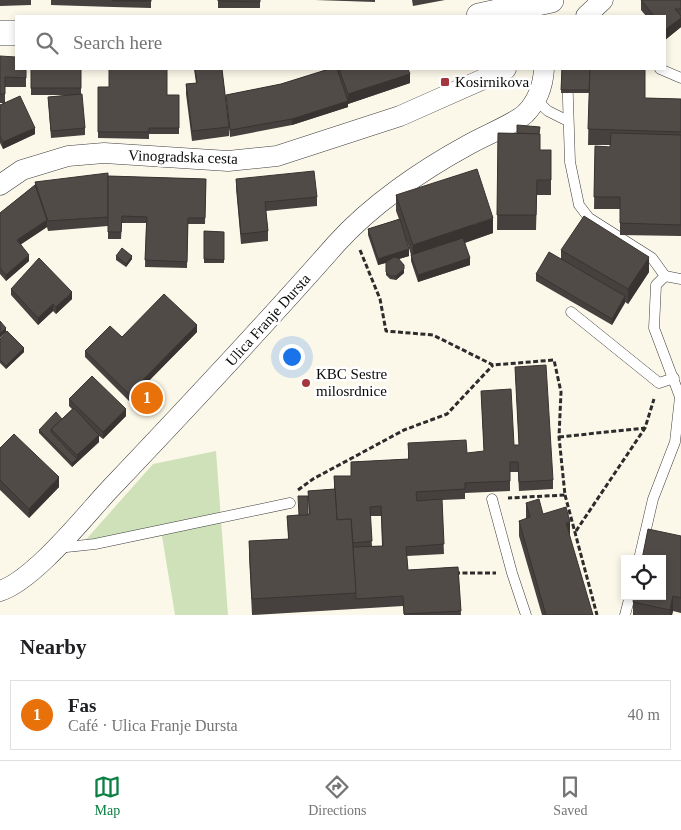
<!DOCTYPE html>
<meta charset="utf-8">
<style>
body{margin:0;font-family:Georgia,serif;background:#f6f6f6;color:#202124}
.controls{position:absolute;right:15px;bottom:15px;display:grid;overflow:hidden;border-radius:0px;box-shadow:0 2px 8px #0003}
.controls button{width:45px;height:45px;display:grid;place-items:center;padding:0;border:0;border-bottom:1px solid #e0e0e0;background:#fff;color:#202124;font:25px sans-serif}
.you{position:absolute;left:291px;top:356px;width:18px;height:18px;margin:-12px;border:4px solid #fff;border-radius:50%;background:#1a73e8;box-shadow:0 0 0 8px #1a73e833}
.badge{display:grid;place-items:center;width:32px;height:32px;border-radius:50%;background:#0b8043;color:#fff;font-size:16px;font-weight:700}
.pin{position:absolute;translate:-50% -50%;border:2px solid #fff;box-shadow:0 1px 5px #0006}
.list{margin:0;padding:0;list-style:none}
h2{display:flex;justify-content:space-between;align-items:center;height:65px;margin:0;padding:0 20px;font-size:21px}
h2 small{font-size:16px;font-weight:400;color:#757577}
.list li{display:grid;grid-template-columns:32px 1fr auto;gap:15px;align-items:center;box-sizing:border-box;height:70px;margin:0 10px 10px;padding:0 10px;border:1px solid #e0e0e0;border-radius:0px}
.list b{display:block;font-size:19px;white-space:nowrap}
.list p{margin:0;font-size:16px;white-space:nowrap;color:#757577}
.list em{font-size:16px;font-style:normal;color:#757577}
.icon{flex:none;width:28px;height:28px;fill:none;stroke:currentColor;stroke-width:2;stroke-linecap:round;stroke-linejoin:round}
.map{position:relative;flex:none;width:681px;height:615px;overflow:hidden}
.search{position:absolute;background:#fff;box-shadow:0 2px 8px #0003;left:15px;right:15px;top:15px;height:55px;display:flex;align-items:center;gap:12px;box-sizing:border-box;padding:0 18px;border-radius:0px;color:#757577;font-size:19px}
.sheet{height:145px;background:#fff}
nav{display:flex;justify-content:space-around;align-items:center;box-sizing:border-box;height:70px;border-top:1px solid #e0e0e0;background:#fff;font-size:14px;color:#757577}
nav a{display:grid;justify-items:center;gap:2px}
nav .on{color:#0b8043}
.map>svg:first-child{display:block}
</style>
<div class="map">
<svg width="681" height="615" viewBox="0 0 681 615">
<rect width="100%" height="100%" fill="#fcf8e9"/>
<path fill="#cee1b8" d="M216,451L228,615H175L162,536L75,552L153,464Z"/>
<g fill="none" stroke-linecap="round" stroke-linejoin="round">
<defs>
<g id="service">
<path d="M567,69L570,162L579,205L589,218L652,258L665,276L656,285L654,328L680,397L675,442L653,499L639,559"/>
<path d="M660,69L681,78"/>
<path d="M536,100L548,111L568,121"/>
<path d="M665,276L681,279"/>
<path d="M571,312L659,383L674,378"/>
<path d="M492,499L512,573L526,615"/>
<path d="M57,548L95,544L290,503"/>
<path d="M625,615L630,596"/>
</g>
<g id="minor">
<path d="M586,16L603,0"/>
<path d="M0,185L22,170L68,156L104,153L228,161L277,156L400,116L506,69"/>
<path d="M0,591C34,580 84,517 109,490C186,409 262,328 336,244C371,205 422,170 468,145C483,136 514,124 525,114C538,101 543,86 544,69"/>
</g>
<g id="tertiary">
<path d="M479,16L551,0"/>
<path d="M0,33H16"/>
</g>
</defs>
<use href="#service" stroke="#3d3d3d" stroke-width="11"/>
<use href="#minor" stroke="#3d3d3d" stroke-width="21"/>
<use href="#tertiary" stroke="#3d3d3d" stroke-width="26"/>
<g stroke="#2c2c2c" stroke-width="3" stroke-dasharray="5 2.5" stroke-linecap="butt">
<path d="M360,250L380,299L386,331L433,335L493,365L554,360L561,392L559,437L565,495L508,498"/>
<path d="M559,437L645,428"/>
<path d="M298,490L313,479L404,430L447,414L493,365"/>
<path d="M565,495L597,615"/>
<path d="M576,531L645,428L654,399"/>
<path d="M455,573H496"/>
</g>
<use href="#service" stroke="#fff" stroke-width="10"/>
<use href="#minor" stroke="#fff" stroke-width="20"/>
<use href="#tertiary" stroke="#fff" stroke-width="25"/>
</g>
<g fill="#46403e" fill-rule="evenodd">
<path d="M0,0H31V5L0,6Z"/>
<path d="M51,0H151V8L113,7L51,5Z"/>
<rect x="218" y="0" width="42" height="8"/>
<path d="M315,0H375V2Z"/>
<path d="M412,0H445L413,6Z"/>
<path d="M641,0H681V27L665,40V16H646L641,10Z"/>
<path d="M0,56L26,69V87H5V103L35,134L3,149L0,143V105L4,103H0Z"/>
<path d="M31,69H81V94L85,128V135L51,138L48,97L68,95H31Z"/>
<path d="M194,69H222L229,127V136L192,141L186,94V84L196,83Z"/>
<path d="M329,69H408L410,83L348,104V107L292,125L230,137L226,95L281,84Z"/>
<path d="M562,69L645,98L681,99V236L620,235V209H594L595,146L610,147V145H588L589,93H561Z"/>
<path d="M98,87L167,95H179V134H149V139L98,138Z"/>
<path d="M498,133L540,134V150H551V195H537L536,230H497Z"/>
<path d="M108,176L206,179L205,224H188L187,268L145,267L146,223H122L121,239H108V194V226L48,231L47,227L21,244L29,261L6,281L0,274V213L35,185V182Z"/>
<path d="M236,179L317,197V206L266,211L268,231V241L241,244L236,188Z"/>
<path d="M396,195L493,233L465,243L470,265L418,282L411,261V255L407,241L409,256L399,259L404,273L396,280L390,279L386,275V263L378,265L368,235V229L399,219L396,211Z"/>
<path d="M204,231L224,232V263H204Z"/>
<path d="M561,250L649,272L628,304L625,302L612,325L536,281V274L561,259Z"/>
<path d="M116,256L132,259L126,267L116,260Z"/>
<path d="M11,289L72,299L56,314L53,311L38,325L11,295Z"/>
<path d="M197,332L129,401L85,357V351L122,337Z"/>
<path d="M0,339L24,352L6,369L0,363Z"/>
<path d="M515,367L553,480V489L519,491L518,472H510V491L465,493V499L442,500L444,554L407,556L408,570L458,567L461,615H404L403,606L252,615L249,556V541L288,539L287,516L309,514L308,491L334,489V476H351V462L408,459V443L467,453L484,452L481,391L514,445H519ZM370,516H381L382,546H372Z"/>
<path d="M69,399L126,416L103,439L99,436V442L72,467L39,433V430L62,419L72,409L69,406Z"/>
<path d="M0,448L59,487L29,518L0,490Z"/>
<path d="M526,503L543,514L593,615H542L519,536V521L526,519Z"/>
<path d="M681,536V613L673,611L672,615H633V602Z"/>
</g>
<g fill="#393432">
<path d="M681,18V27L665,40V30Z"/>
<path d="M410,74V83L348,104V94Z"/>
<path d="M348,101V107L292,125V119Z"/>
<path d="M35,128V134L3,149V142Z"/>
<path d="M493,218V233L413,260V245Z"/>
<path d="M47,220V227L17,247V240Z"/>
<path d="M409,249V256L378,265V259Z"/>
<path d="M29,255V261L6,281V275Z"/>
<path d="M132,256V259L126,267V264Z"/>
<path d="M649,257V272L628,304V289Z"/>
<path d="M470,258V265L418,282V275Z"/>
<path d="M404,269V273L396,280V276Z"/>
<path d="M72,292V299L56,314V307Z"/>
<path d="M625,296V303L612,325V319Z"/>
<path d="M53,304V311L38,325V318Z"/>
<path d="M197,325V332L129,401V394Z"/>
<path d="M6,328V332L0,338V334Z"/>
<path d="M24,348V352L6,369V366Z"/>
<path d="M126,409V416L103,439V432Z"/>
<path d="M99,435V442L72,467V463L77,459V455Z"/>
<path d="M59,477V487L29,518V509Z"/>
<path d="M570,522V537L566,523Z"/>
<path d="M673,596V611L672,615H670V610Z"/>
</g>
<g fill="#514b48" stroke="#393432">
<rect x="113" y="0" width="38" height="1"/>
<path d="M218,0H260V2L218,1Z"/>
<path d="M641,0H681V9H675L681,16V18L665,30V16H654Z"/>
<path d="M0,56L16,57V69H26V78L5,77V94H0Z"/>
<rect x="31" y="69" width="50" height="19"/>
<path d="M109,69H167V95H179V128H149V132H98V87H109Z"/>
<path d="M195,69H222L229,127L192,131L186,84L197,83Z"/>
<path d="M329,69H337L348,101L292,119L230,130L226,95L281,84Z"/>
<path d="M339,69H408L410,74L348,94Z"/>
<path d="M562,69H590L589,90H561Z"/>
<path d="M590,69H645V98L681,99V132L588,129Z"/>
<path d="M82,94L85,128L51,131L48,97Z"/>
<path d="M20,96L35,128L3,142L0,136V105Z"/>
<path d="M517,125L540,127L539,134L517,133Z"/>
<path d="M498,133L540,134V150H551V180H537L536,215H497Z"/>
<path d="M611,133L681,135V225L620,223V197H594L595,146L610,147Z"/>
<path d="M477,169L493,218L413,245L396,195Z"/>
<path d="M314,171L317,197L265,202L268,231L241,234L236,179Z"/>
<path d="M108,173V217L48,221L35,182Z"/>
<path d="M108,176L206,179L205,218H188L187,262L145,260L147,217L122,216L121,232H108Z"/>
<path d="M35,185L47,220L17,240L29,255L6,275L0,268V213Z"/>
<path d="M584,216L649,257L628,289L561,250Z"/>
<path d="M400,219L409,249L378,259L368,229Z"/>
<path d="M204,231L224,232V260L204,259Z"/>
<path d="M463,238L470,258L418,275L411,255Z"/>
<path d="M122,248L132,256L126,264L116,256Z"/>
<path d="M549,252L625,296L612,319L536,274Z"/>
<path d="M394,257L398,258L404,265V269L396,276H390L386,272V262Z"/>
<path d="M39,258L72,292L56,307L53,304L38,318L11,289Z"/>
<path d="M164,294L197,325L129,394L85,351L110,326L122,337Z"/>
<path d="M0,321L6,328L0,334Z"/>
<path d="M7,331L24,348L6,366L0,360V339Z"/>
<path d="M546,365L553,480L519,482L518,462H510V481L465,483V489L416,492L417,501L442,499L444,544L406,547L408,570L458,567L461,611L404,614L403,596L356,599L353,547L383,546L381,506L370,507L372,541L353,543L351,519L337,520L334,476H351V462L409,459L408,443L466,440L467,453L484,451L481,391L511,389L514,445H519L515,367Z"/>
<path d="M92,376L126,409L103,432L69,399Z"/>
<path d="M74,408L99,435L77,455L51,429Z"/>
<path d="M56,412L62,419L51,429V432L77,459L72,463L39,430Z"/>
<path d="M14,434L59,477L29,509L0,480V448Z"/>
<path d="M335,489L337,520L351,519L356,593L252,599L249,541L289,539L287,516L310,514L308,491Z"/>
<path d="M298,496H308V515H299Z"/>
<path d="M539,499L543,514L566,507L570,522L566,523L593,615H546L519,521L530,517L526,503Z"/>
<path d="M648,529L681,536V598L673,596L670,610L633,602L634,596H662V559H642Z"/>
</g>
<g fill="#a6363e" stroke="#fff" stroke-width="2">
<rect x="440" y="77" width="10" height="10" rx="2.5"/>
<circle cx="306" cy="383" r="5"/>
</g>
<g text-anchor="middle" stroke-width="5" stroke-linejoin="round" paint-order="stroke">
<g font-size="15" fill="#0a0a0a" stroke="#fff" text-anchor="start">
<text x="455" y="87">Kosirnikova</text>
<text x="316" y="379">KBC Sestre<tspan x="316" dy="17">milosrdnice</tspan></text>
</g>
<g font-size="15" fill="#0a0a0a" stroke="#fff">
<text transform="translate(183 157) rotate(2)" y="5">Vinogradska cesta</text>
<text transform="translate(268 320) rotate(-48)" y="5">Ulica Franje Dursta</text>
</g>
</g>
</svg>
<div class="controls">
<button><svg class="icon" aria-label="locate" viewBox="0 0 24 24"><circle cx="12" cy="12" r="6"/><path d="M12 2v4M12 18v4M2 12h4M18 12h4"/></svg></button>
</div>
<div class="you"></div>
<div class="pin badge" style="left:147px;top:398px;background:#e8710a">1</div>
<div class="search"><svg class="icon" aria-label="search" viewBox="0 0 24 24"><circle cx="10" cy="10" r="6"/><path d="M15 15l6 6"/></svg>Search here</div>
</div>
<section class="sheet">
<h2>Nearby<small></small></h2>
<ul class="list">
<li><span class="badge" style="background:#e8710a">1</span><div><b>Fas</b><p>Café · Ulica Franje Dursta</p></div><em>40 m</em></li>
</ul>
</section>
<nav>
<a class="on"><svg class="icon" aria-label="map" viewBox="0 0 24 24"><path d="M3 6l6-2 6 2 6-2v14l-6 2-6-2-6 2zM9 4v14M15 6v14"/></svg>Map</a>
<a><svg class="icon" aria-label="directions" viewBox="0 0 24 24"><path d="M12 3l9 9-9 9-9-9zM9 14v-3h6M13 9l2 2-2 2"/></svg>Directions</a>
<a><svg class="icon" aria-label="saved" viewBox="0 0 24 24"><path d="M7 4h10v16l-5-4-5 4z"/></svg>Saved</a>
</nav>
